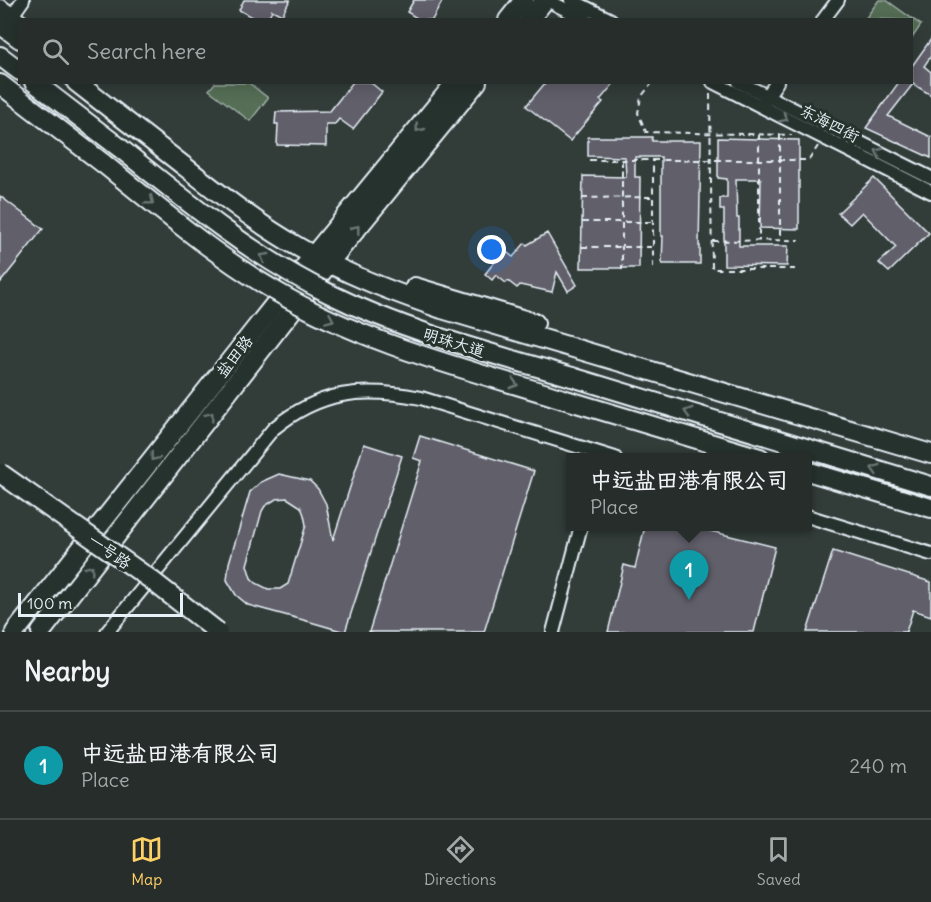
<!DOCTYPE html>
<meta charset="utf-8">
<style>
body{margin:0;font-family:Delius,"LXGW WenKai TC",sans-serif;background:#323937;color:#f1f3f6}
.scale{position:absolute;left:18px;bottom:15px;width:165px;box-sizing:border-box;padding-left:6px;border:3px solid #e8f1f8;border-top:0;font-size:16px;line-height:21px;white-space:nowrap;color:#e8f1f8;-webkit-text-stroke:4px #26332d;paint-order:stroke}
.you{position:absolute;left:492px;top:250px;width:21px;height:21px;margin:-15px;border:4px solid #fff;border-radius:50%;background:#1a73e8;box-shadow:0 0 0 9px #1a73e833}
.badge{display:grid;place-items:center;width:39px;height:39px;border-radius:50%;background:#ffd166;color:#fff;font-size:20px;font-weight:700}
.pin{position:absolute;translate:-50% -50px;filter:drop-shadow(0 2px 3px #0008)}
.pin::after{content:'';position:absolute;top:32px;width:21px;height:18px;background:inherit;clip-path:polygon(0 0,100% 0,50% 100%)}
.popup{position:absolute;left:566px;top:453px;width:246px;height:78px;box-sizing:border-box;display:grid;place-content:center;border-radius:0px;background:#262d2b;filter:drop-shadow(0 2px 4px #0005);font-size:20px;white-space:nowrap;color:#a4a8a9}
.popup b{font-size:22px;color:#f1f3f6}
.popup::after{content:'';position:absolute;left:50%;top:100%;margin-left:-12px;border:12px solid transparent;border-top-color:#262d2b}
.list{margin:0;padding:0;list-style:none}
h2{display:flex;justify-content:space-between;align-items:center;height:78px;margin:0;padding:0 24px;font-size:26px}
h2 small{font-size:20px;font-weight:400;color:#a4a8a9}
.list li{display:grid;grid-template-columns:39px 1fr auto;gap:18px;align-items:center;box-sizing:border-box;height:108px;padding:0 24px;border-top:2px solid #424947}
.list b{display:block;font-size:22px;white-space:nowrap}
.list p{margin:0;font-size:20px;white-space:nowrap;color:#a4a8a9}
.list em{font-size:20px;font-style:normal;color:#a4a8a9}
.icon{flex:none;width:33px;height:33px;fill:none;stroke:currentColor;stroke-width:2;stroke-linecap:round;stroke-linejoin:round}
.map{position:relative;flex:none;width:931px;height:632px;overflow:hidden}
.search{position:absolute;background:#262d2b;box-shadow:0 3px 15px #0003;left:18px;right:18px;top:18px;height:66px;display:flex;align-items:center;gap:15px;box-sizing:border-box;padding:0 21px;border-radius:0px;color:#a4a8a9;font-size:22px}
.sheet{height:186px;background:#262d2b}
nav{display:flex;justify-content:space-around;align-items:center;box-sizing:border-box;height:84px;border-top:2px solid #424947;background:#262d2b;font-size:16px;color:#a4a8a9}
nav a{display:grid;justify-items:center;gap:3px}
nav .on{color:#ffd166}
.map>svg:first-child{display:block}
</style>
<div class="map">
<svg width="931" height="632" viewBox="0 0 931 632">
<rect width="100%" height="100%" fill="#323c39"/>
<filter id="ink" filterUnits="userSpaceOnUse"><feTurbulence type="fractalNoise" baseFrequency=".0167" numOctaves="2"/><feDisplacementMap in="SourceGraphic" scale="12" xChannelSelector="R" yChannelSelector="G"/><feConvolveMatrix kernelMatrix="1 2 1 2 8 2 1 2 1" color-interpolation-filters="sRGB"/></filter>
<g filter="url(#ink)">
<g fill="#546e54" stroke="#9eb0a6" stroke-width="1.5">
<path d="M879,0H886L921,25L912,38V20L865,19Z"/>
<path d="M215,83H249L268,98L250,121L209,90Z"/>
</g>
<g fill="#615e6a" stroke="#e8f1f8" stroke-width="1.5" fill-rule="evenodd">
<path d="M244,0H290L282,15L272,10L267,20H257L239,10Z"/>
<path d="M414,0H443L432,20H420L407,12Z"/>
<path d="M931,39V56L924,66L931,72V95L913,84L888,116L931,137V158L866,128L899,82H912V66Z"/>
<path d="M353,82H370L382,92L353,129L339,119L335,124H326V146L277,145L278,124H275L276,112L330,111Z"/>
<path d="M546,82H615L600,100L603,102L570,141L526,106Z"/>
<path d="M588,137H652V141H701L699,246H700V264H662L663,236H661V157H635V177H640L639,268H581L583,176L626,177L625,157L588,156Z"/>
<path d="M718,138L799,140V229L760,228L761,179H736L737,218H739V246H788L787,266L724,265V210H720V198H727V179L718,178Z"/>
<path d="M874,178L929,233L889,272L879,263L896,247L862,212L850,224L838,213Z"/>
<path d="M0,196L43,229L0,283Z"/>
<path d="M547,233L577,285L568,291L557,272L552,292L520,285L517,288L508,281L506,283L496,275L492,280L485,274L504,250L513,257L525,243L527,245Z"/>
<path d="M420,436L534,471L484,632H369L422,461L413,458Z"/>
<path d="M364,444L402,456L345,632L307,621L248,605L236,595L227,580L229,563L250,492L261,482L279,474L310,481L318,489L326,504L333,540ZM287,498L301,507L304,515L306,525L288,584L280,589H268L256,583L251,578L247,565L262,511L265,506L276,499Z"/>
<path d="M645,526H690L775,547L754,632H608L624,565L635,568Z"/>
<path d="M833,551L931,582V616L913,610L906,632H807Z"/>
</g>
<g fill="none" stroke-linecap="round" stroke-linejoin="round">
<defs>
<g id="street">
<path d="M547,0L586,20"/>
<path d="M571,0L611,20"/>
<path d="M11,17L23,0"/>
<path d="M823,20L838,0"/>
<path d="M713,82L931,192"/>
<path d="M739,82L931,178"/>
<path d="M764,101L777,82"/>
<path d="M807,516L931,554"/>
<path d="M107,632L273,429C320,390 363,387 421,398L615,458"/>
<path d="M553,632L581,526"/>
</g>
<g id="secondary">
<path d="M0,9L20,24"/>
<path d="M508,20L524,0"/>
<path d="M529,20L545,0"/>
<path d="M0,24L20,39"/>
<path d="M0,56L20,71"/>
<path d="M34,82L120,148"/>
<path d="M76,82C112,110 148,138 184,166C221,195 259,225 300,248C345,274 393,292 442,309L931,454"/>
<path d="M0,84L104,164"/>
<path d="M415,287L535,323"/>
<path d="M572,377L931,486"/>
<path d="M563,399L760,458"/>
<path d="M807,471L931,508"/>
<path d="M15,632L313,256L456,82"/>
<path d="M41,632L336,254L477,82"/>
</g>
</defs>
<use href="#street" stroke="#e8f1f8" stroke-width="16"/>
<use href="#secondary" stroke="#e8f1f8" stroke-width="22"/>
<g stroke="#e8f1f8" stroke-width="2" stroke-dasharray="6 4.5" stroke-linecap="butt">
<path d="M653,82L641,97L638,113L646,132L792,135"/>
<path d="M710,94L712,269H795"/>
<path d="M759,134V240"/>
<path d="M780,135V240"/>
<path d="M589,160H809L818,146"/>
<path d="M622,160V270"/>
<path d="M582,198L653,197"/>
<path d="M582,222H653"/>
<path d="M712,241L799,240"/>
<path d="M582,247H653"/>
<path d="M653,267V160"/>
</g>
<use href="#street" stroke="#26332d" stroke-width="12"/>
<use href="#secondary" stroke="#26332d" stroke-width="18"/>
<defs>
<g id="secondary-bridge">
<path d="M120,148C187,202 252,256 330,294C407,332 490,353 572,377"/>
<path d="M104,164C160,209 215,256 277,292C365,344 466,369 563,399"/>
<path d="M0,473L150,579L218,632"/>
</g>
</defs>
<use href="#secondary-bridge" stroke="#e8f1f8" stroke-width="22" stroke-linecap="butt"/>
<use href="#secondary-bridge" stroke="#26332d" stroke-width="18"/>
</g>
<defs><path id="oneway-chevron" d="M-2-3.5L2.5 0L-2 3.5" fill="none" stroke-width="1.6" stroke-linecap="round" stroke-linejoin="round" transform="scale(1.5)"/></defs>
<g stroke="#6a7674">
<use href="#oneway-chevron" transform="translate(784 118) rotate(27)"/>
<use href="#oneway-chevron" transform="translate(419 128) rotate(129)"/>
<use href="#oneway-chevron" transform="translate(879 152) rotate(-153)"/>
<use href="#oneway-chevron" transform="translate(150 201) rotate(39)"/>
<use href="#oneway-chevron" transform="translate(356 229) rotate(-51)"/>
<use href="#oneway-chevron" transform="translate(264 257) rotate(-149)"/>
<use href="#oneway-chevron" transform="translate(330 319) rotate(24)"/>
<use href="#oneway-chevron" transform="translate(514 384) rotate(17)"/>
<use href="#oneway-chevron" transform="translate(688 412) rotate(-163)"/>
<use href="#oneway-chevron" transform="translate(210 416) rotate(-52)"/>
<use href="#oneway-chevron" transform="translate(154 457) rotate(128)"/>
<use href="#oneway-chevron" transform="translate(875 469) rotate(-163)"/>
<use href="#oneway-chevron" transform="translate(90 569) rotate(-52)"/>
</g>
</g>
<g text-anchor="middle" stroke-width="6" stroke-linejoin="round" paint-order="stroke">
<g font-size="16" fill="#e8f1f8" stroke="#26332d">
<text transform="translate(830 123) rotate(27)" y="6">东海四街</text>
<text transform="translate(454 342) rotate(17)" y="6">明珠大道</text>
<text transform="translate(234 356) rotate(-52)" y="6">盐田路</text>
<text transform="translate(110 551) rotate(35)" y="6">一号路</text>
</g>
</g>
</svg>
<div class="scale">100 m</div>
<div class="you"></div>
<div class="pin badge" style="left:689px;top:600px;background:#0f9aa8">1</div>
<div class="popup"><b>中远盐田港有限公司</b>Place</div>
<div class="search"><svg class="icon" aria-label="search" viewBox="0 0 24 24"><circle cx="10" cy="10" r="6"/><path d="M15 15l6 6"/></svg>Search here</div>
</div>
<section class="sheet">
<h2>Nearby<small></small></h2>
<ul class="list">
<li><span class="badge" style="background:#0f9aa8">1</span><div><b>中远盐田港有限公司</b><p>Place</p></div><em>240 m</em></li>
</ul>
</section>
<nav>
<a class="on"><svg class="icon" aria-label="map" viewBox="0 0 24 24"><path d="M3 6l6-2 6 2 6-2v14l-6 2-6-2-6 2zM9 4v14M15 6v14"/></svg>Map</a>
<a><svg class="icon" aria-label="directions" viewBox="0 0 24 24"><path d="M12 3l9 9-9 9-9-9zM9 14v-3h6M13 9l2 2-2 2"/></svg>Directions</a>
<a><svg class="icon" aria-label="saved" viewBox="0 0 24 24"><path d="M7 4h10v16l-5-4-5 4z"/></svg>Saved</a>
</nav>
